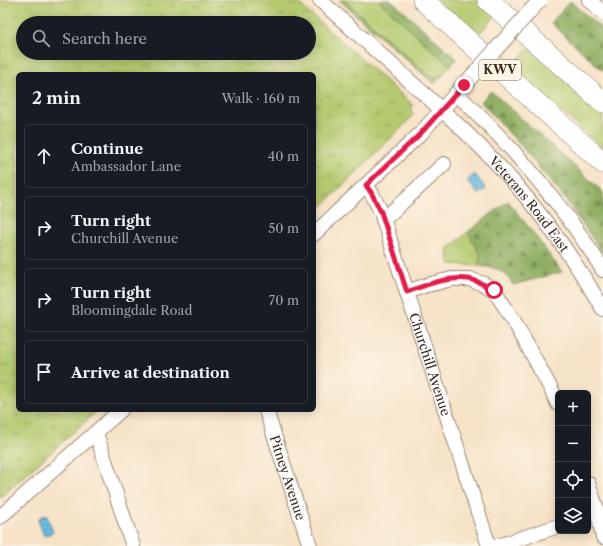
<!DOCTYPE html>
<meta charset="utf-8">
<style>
body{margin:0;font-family:"Libre Caslon Text",serif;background:#20242c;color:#f1f3f6}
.controls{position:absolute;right:12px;bottom:12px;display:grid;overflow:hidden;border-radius:6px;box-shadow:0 2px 10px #0003}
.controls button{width:36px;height:36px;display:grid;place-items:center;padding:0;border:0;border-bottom:1px solid #363941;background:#171b24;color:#f1f3f6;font:20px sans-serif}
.stop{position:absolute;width:12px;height:12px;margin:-9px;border:3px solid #e11d48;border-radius:50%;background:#fff}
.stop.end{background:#e11d48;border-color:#fff;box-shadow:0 1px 4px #0008}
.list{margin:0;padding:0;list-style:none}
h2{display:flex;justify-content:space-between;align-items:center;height:52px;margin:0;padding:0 16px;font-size:17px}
h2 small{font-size:13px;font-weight:400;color:#9ea1a6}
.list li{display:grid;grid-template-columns:26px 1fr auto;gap:12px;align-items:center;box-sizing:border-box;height:64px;margin:0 8px 8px;padding:0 8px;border:1px solid #363941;border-radius:6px}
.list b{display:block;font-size:15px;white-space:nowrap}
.list p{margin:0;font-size:13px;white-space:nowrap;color:#9ea1a6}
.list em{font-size:13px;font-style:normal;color:#9ea1a6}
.icon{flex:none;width:22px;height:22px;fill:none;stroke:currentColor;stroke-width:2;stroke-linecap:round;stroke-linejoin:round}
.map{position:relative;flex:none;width:603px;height:546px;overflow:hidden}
.search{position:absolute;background:#171b24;box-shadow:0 2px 10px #0003;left:16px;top:16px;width:300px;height:44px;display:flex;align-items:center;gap:10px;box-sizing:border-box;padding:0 14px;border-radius:22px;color:#9ea1a6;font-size:15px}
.panel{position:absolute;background:#171b24;box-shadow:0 2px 10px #0003;left:16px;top:72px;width:300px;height:340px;border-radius:6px}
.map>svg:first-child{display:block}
</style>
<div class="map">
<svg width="603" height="546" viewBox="0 0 603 546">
<defs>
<pattern id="forest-firs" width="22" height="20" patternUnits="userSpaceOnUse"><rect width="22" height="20" fill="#8fae62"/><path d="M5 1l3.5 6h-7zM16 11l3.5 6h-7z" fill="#768e50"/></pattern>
<pattern id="park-tufts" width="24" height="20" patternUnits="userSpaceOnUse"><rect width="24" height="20" fill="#b4ca6f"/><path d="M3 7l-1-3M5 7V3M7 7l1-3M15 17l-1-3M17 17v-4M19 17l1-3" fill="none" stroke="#94a45b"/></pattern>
<pattern id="water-rules" width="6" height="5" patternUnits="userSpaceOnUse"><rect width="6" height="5" fill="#6bbee7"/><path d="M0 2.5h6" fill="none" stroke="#599bbb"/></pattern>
</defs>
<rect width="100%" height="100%" fill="#fcf5e5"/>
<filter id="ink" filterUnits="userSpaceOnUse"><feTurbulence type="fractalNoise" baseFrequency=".025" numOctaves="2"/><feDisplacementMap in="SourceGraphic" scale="8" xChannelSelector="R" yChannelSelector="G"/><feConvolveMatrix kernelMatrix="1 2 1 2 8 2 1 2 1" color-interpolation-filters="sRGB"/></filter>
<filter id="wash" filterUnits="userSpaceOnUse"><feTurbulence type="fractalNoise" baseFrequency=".012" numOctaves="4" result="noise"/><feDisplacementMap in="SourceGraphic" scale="16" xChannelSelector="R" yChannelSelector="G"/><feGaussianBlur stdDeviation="0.9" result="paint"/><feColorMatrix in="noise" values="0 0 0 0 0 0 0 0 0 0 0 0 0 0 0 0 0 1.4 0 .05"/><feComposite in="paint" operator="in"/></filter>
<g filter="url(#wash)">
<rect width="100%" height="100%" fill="#f6e3c8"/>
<g fill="#b4ca6f" stroke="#787a46">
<path d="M344,0H378L450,66C444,74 439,80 429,76Z"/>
<path d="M437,0H478L495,16L477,36Z"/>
<path d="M528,48L603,115V149L512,67Z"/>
</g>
<g fill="url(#forest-firs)" stroke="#656c40">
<path d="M339,0H344L429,76L434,78L443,75L434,84Z"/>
<path d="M378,0H391L457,59L450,66Z"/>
<path d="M570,1L603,30V71L551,23Z"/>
<path d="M491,91L603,192V254L566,200L523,148L481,102Z"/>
<path d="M508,201L537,238L562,272L513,285C504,268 495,268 478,266L480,255L468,232Z"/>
</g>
<g fill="url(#park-tufts)" stroke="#787a46" fill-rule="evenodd">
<path d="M0,0H295L413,105L411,111L414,114L396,133L314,214V74H18V410H98L0,498ZM23,23H309V53H23Z"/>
<path d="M468,232L480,255L478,266L450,264L448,249Z"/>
</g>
<g fill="url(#water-rules)" stroke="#537482">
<path d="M475,174L486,189L478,194L467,181Z"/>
<path d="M45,515L46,517L47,516L53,532L44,536L38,520L40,519V517Z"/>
</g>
</g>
<g filter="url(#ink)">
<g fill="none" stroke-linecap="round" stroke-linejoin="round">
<defs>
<g id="minor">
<path id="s1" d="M320,0C351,28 381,55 412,83C449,116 484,148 516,185C549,223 578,266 603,309"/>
<path d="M589,0L603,13"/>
<path d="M456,93C512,146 563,204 603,270"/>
<path id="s2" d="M366,185L372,194L381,212L489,546"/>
<path d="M383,220L444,164"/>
<path d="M314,234L421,133L463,86"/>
<path d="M407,292L427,285L452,279H469L484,284L494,290L514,321L550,387L558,404"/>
<path id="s3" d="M266,410L310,546"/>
<path d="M96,433L133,546"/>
<path d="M588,483L598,513L603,537"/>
<path d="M0,517L121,410"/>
<path d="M498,546L558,526"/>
</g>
<g id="highway">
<path d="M423,0L603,163"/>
<path d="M488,0L603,102"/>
</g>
</defs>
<use href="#minor" stroke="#988673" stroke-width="16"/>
<use href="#highway" stroke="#988673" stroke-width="22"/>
<use href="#minor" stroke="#fff" stroke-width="14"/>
<use href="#highway" stroke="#fff" stroke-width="21"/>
<defs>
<path id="minor-bridge" d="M464,85L540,0"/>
</defs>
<use href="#minor-bridge" stroke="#988673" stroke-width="16" stroke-linecap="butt"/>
<use href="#minor-bridge" stroke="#fff" stroke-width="14"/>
</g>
</g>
<g fill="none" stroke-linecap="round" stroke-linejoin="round" filter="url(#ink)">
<path stroke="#e11d48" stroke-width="5" d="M464,85L421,133L366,185L372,194L381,212L407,292C426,285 448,276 468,279C477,280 486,286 494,290"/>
</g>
<g text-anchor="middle" stroke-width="3.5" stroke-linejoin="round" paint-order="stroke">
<rect fill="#fcf5e5" stroke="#75675a" stroke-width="1" x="479" y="60" width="42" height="20" rx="3"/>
<g font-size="12" font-weight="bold" fill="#3b2a1e">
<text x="500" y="74">KWV</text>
</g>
<g font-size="13" fill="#3b2a1e" stroke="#fcf5e5">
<text dy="5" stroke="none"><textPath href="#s1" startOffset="293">Veterans Road East</textPath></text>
<text dy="5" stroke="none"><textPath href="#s2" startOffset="191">Churchill Avenue</textPath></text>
<text dy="5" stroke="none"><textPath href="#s3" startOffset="71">Pitney Avenue</textPath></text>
</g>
</g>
</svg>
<div class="controls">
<button>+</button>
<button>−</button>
<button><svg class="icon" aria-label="locate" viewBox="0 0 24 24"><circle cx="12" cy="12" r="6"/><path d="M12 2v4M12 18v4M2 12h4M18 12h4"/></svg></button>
<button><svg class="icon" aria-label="layers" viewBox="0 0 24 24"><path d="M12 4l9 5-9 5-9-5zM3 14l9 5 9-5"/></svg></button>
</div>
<div class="stop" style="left:494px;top:290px"></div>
<div class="stop end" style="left:464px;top:85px"></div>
<div class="search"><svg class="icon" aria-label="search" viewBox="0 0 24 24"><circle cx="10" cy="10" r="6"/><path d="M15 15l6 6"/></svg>Search here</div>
<section class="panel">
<h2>2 min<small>Walk · 160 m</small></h2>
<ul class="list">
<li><svg class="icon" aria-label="ahead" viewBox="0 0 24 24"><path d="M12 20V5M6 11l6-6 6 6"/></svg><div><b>Continue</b><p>Ambassador Lane</p></div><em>40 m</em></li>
<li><svg class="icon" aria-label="right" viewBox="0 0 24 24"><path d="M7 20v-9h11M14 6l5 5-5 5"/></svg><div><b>Turn right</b><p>Churchill Avenue</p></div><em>50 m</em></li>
<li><svg class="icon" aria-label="right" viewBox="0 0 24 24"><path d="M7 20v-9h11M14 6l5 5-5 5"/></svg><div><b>Turn right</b><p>Bloomingdale Road</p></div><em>70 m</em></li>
<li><svg class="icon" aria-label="arrive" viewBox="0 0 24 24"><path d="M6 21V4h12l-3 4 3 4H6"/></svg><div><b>Arrive at destination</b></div></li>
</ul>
</section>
</div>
